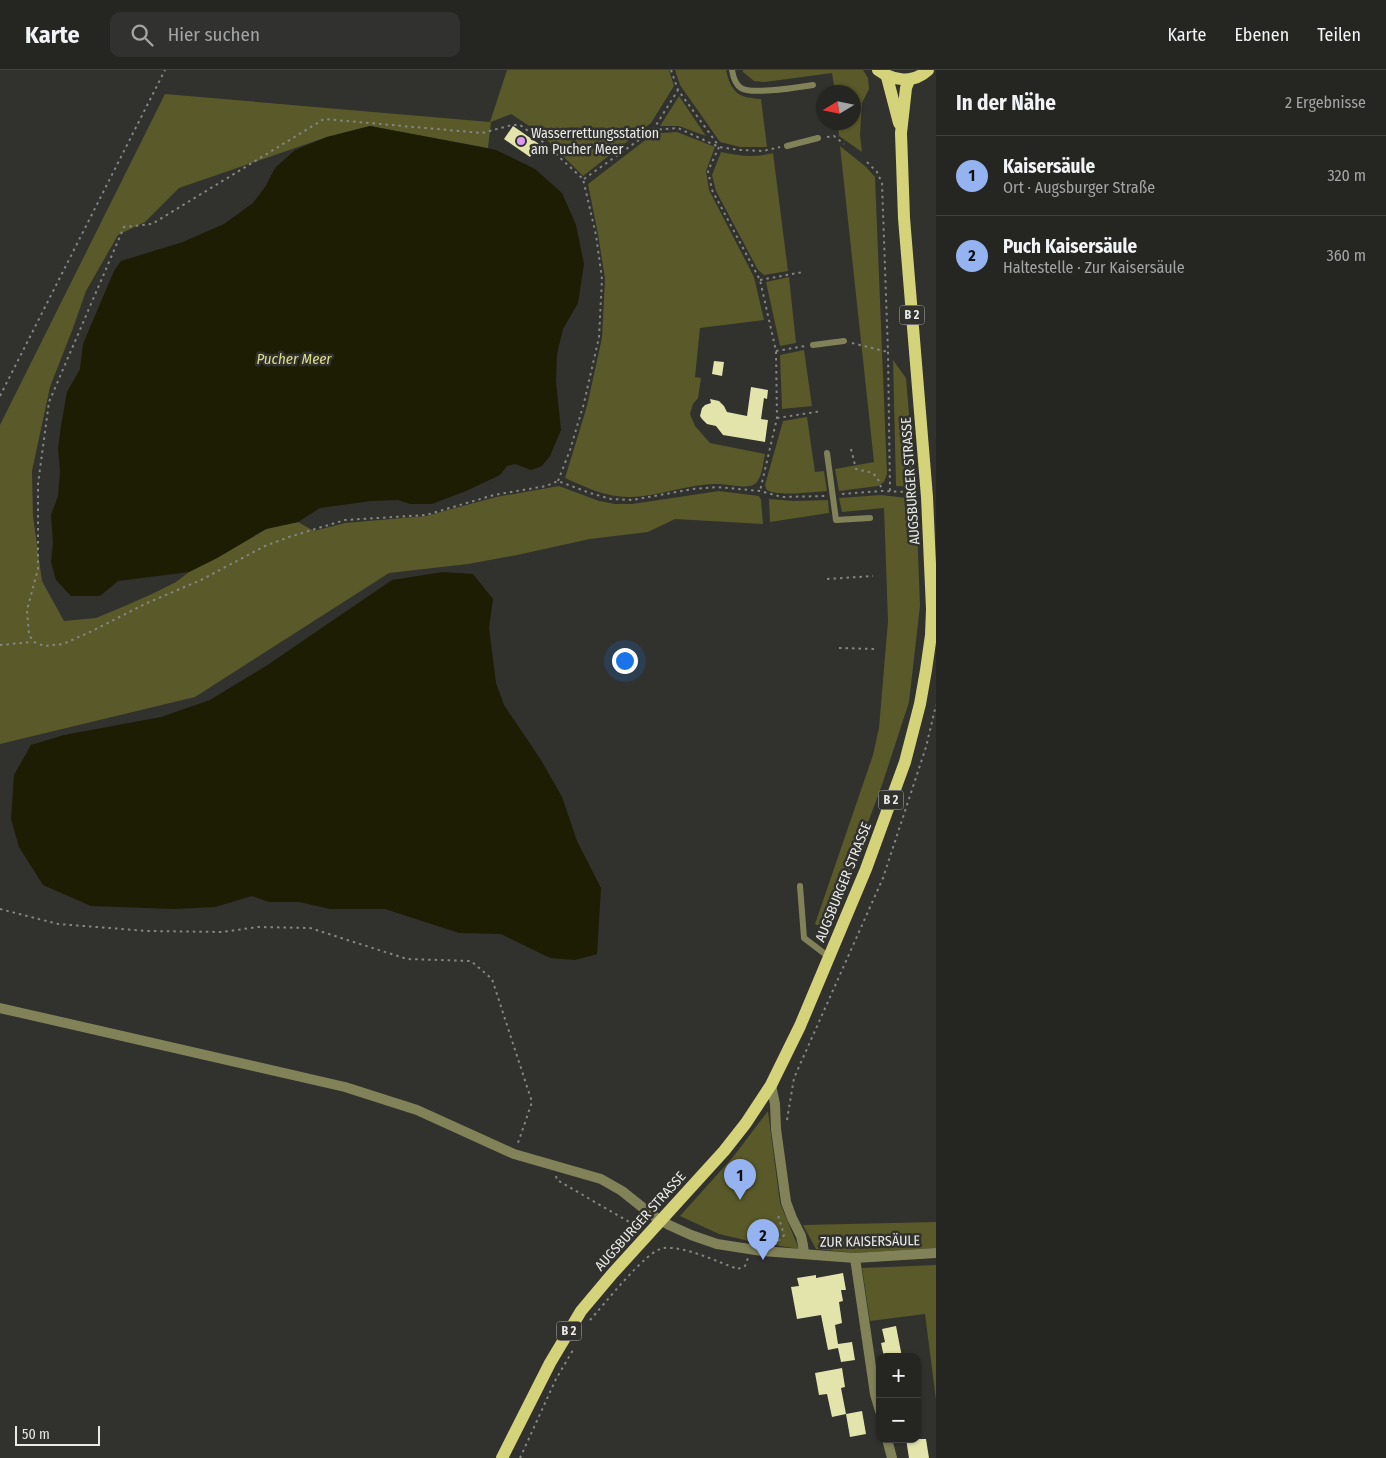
<!DOCTYPE html>
<html lang="de">
<meta charset="utf-8">
<style>
body{margin:0;font-family:"Fira Sans Condensed",sans-serif;background:#31312f;color:#f1f3f6}
.controls{position:absolute;right:15px;bottom:15px;display:grid;overflow:hidden;border-radius:10px;box-shadow:0 1px 4px #0004}
.controls button{width:45px;height:45px;display:grid;place-items:center;padding:0;border:0;border-bottom:1px solid #424240;background:#252522;color:#f1f3f6;font:25px sans-serif}
.compass{position:absolute;left:816px;top:15px;width:45px;height:45px;border-radius:50%;background:#252522;box-shadow:0 1px 4px #0004;rotate:260deg}
.scale{position:absolute;left:15px;bottom:12px;width:85px;box-sizing:border-box;padding-left:5px;border:2px solid #e9eae7;border-top:0;font-size:14px;line-height:18px;white-space:nowrap;color:#e9eae7;-webkit-text-stroke:4px #31312e;paint-order:stroke}
.you{position:absolute;left:624px;top:590px;width:18px;height:18px;margin:-12px;border:4px solid #fff;border-radius:50%;background:#1a73e8;box-shadow:0 0 0 8px #1a73e833}
.badge{display:grid;place-items:center;width:32px;height:32px;border-radius:50%;background:#95b2f1;color:#111;font-size:16px;font-weight:700}
.pin{position:absolute;translate:-50% -41px;filter:drop-shadow(0 1px 2px #0008)}
.pin::after{content:'';position:absolute;top:26px;width:18px;height:15px;background:inherit;clip-path:polygon(0 0,100% 0,50% 100%)}
.list{margin:0;padding:0;list-style:none}
h2{display:flex;justify-content:space-between;align-items:center;height:65px;margin:0;padding:0 20px;font-size:21px}
h2 small{font-size:16px;font-weight:400;color:#a3a5a5}
.list li{display:grid;grid-template-columns:32px 1fr auto;gap:15px;align-items:center;box-sizing:border-box;height:80px;padding:0 20px;border-top:1px solid #424240}
.list b{display:block;font-size:19px;white-space:nowrap}
.list p{margin:0;font-size:16px;white-space:nowrap;color:#a3a5a5}
.list em{font-size:16px;font-style:normal;color:#a3a5a5}
.icon{flex:none;width:28px;height:28px;fill:none;stroke:currentColor;stroke-width:2;stroke-linecap:round;stroke-linejoin:round}
.map{position:relative;flex:none;width:936px;height:1388px;overflow:hidden}
header{display:flex;align-items:center;gap:30px;box-sizing:border-box;height:70px;padding:0 25px;background:#252522;border-bottom:1px solid #424240}
header strong{font-size:24px}
nav{display:flex;gap:28px;margin-inline-start:auto;font-size:18px}
.search{width:350px;height:45px;background:#31312f;display:flex;align-items:center;gap:12px;box-sizing:border-box;padding:0 18px;border-radius:10px;color:#a3a5a5;font-size:19px}
main{display:flex}
aside{flex:1;background:#252522}
.map>svg:first-child{display:block}
</style>
<header>
<strong>Karte</strong>
<div class="search"><svg class="icon" aria-label="search" viewBox="0 0 24 24"><circle cx="10" cy="10" r="6"/><path d="M15 15l6 6"/></svg>Hier suchen</div>
<nav><a>Karte</a><a>Ebenen</a><a>Teilen</a></nav>
</header>
<main>
<div class="map">
<svg width="936" height="1388" viewBox="0 0 936 1388">
<rect width="100%" height="100%" fill="#31312e"/>
<g fill="#595929">
<path d="M507,0H669L674,16L651,53L583,106L540,63L511,44L491,52L488,78L370,56L327,67L179,118L145,152L118,165L86,221L73,258L50,317L32,401L33,446L42,511L64,551L96,548L120,538L152,524L176,512L189,502L217,488L266,459L298,452L314,461L345,453L426,446L496,427L559,416L599,431L615,434H632L719,421L759,426L761,430L763,454L675,449L648,462L590,469L517,485L468,494L389,503L195,627L0,674V355L165,24L490,52Z"/>
<path d="M675,0H726C731,22 738,28 761,29L767,77H740L720,72L680,15Z"/>
<path d="M743,0H863L868,8L869,19L862,33L860,65L862,82L839,66L838,53L854,52V22H835L832,3L765,12L754,11L743,2Z"/>
<path d="M679,26L706,66L679,56H660Z"/>
<path d="M677,62L715,77L706,101L709,120L754,207L764,250L700,258L695,307L701,308L698,328L693,334L690,344L695,356L710,373L765,384C763,393 762,411 753,415C744,419 725,413 714,414C686,415 659,426 631,427C607,428 585,417 565,408L587,336L602,268L605,209L598,164L588,114L648,68L661,63Z"/>
<path d="M840,76L866,97L875,107L887,404L884,412L878,416L839,421L835,399L874,392Z"/>
<path d="M721,82C739,86 755,88 773,83L788,201L764,205L758,200L716,121L712,105Z"/>
<path d="M789,207L796,273L780,276L766,212Z"/>
<path d="M804,280L812,336L782,339L780,285Z"/>
<path d="M893,290L906,308L911,367L913,417L896,416Z"/>
<path d="M807,347L815,402L824,401L827,421C814,422 780,426 769,421C766,420 766,418 765,415L783,351Z"/>
<path d="M881,425L916,429L920,536L909,632L883,712L828,861L815,854L873,685L879,658L888,551L884,438L842,442L839,428Z"/>
<path d="M769,429L794,431L828,430L829,443L770,452Z"/>
<path d="M768,1041L780,1133L799,1179L749,1171L719,1164L680,1146L733,1087Z"/>
<path d="M936,1152V1178L856,1183L816,1179L803,1155Z"/>
<path d="M936,1195V1330L925,1244L870,1251L862,1198Z"/>
</g>
<g fill="#1d1d03">
<path d="M370,56L496,80L535,99L562,123L576,155L584,194L578,233L563,259L557,284L556,312L561,360L550,386L542,396L531,400L515,394L507,396L500,405L466,421L432,434H410L398,430L371,431L320,438L298,452L266,459L217,488L189,502L118,511L100,526H71L56,510L51,492L53,473L51,445L58,426L60,402L58,379L61,356L67,322L80,299L83,274L114,201L121,191L183,172L224,154L253,133L265,117L275,98L295,80L327,67Z"/>
<path d="M443,502L473,504L493,529L489,558L496,613L504,635L541,690L562,727L577,771L601,818L597,884L575,890L550,888L501,864L459,863L385,839H330L299,832H269L252,826L215,837L173,839L91,836L43,815L19,777L11,749L14,705L31,675L64,665L161,647L210,630L266,596L392,510Z"/>
</g>
<g fill="#e3e4ab">
<path d="M513,56L539,74L530,87L504,69Z"/>
<path d="M714,291L724,292L722,306L712,304Z"/>
<path d="M751,317L768,320L767,329L764,328L761,349L768,350L765,372L723,365L716,356L707,354L702,349L700,346L702,338L705,335L711,333L710,329L719,331L724,336L727,342L747,346Z"/>
<path d="M843,1203L846,1220H841L843,1231L839,1232L842,1253L835,1255L838,1274L852,1272L855,1290L841,1292L838,1278L828,1280L821,1245L797,1249L791,1217L799,1216L797,1208L816,1205V1208Z"/>
<path d="M896,1256L902,1287H884L881,1273L885,1272L882,1259Z"/>
<path d="M842,1298L845,1317L841,1318L846,1344L832,1347L827,1324L819,1325L815,1303Z"/>
<path d="M862,1341L866,1364L850,1367L846,1344Z"/>
<path d="M906,1369H926L929,1388H909Z"/>
</g>
<g fill="none" stroke-linecap="round" stroke-linejoin="round">
<g stroke="#858683" stroke-width="2" stroke-dasharray="2.5 4" stroke-linecap="butt">
<path d="M671,0L678,20L718,75"/>
<path d="M653,60L678,20"/>
<path d="M827,67L834,66L844,74"/>
<path d="M719,77L708,101L712,120L760,210L776,281L777,348L760,421"/>
<path d="M867,92L877,102L882,113L888,282L890,421"/>
<path d="M584,109L653,60L678,58L719,77L740,80L763,81L780,77"/>
<path d="M760,210L803,202"/>
<path d="M852,273L888,282"/>
<path d="M776,281L805,276"/>
<path d="M0,326L165,0"/>
<path d="M777,348L822,341"/>
<path d="M851,379L856,399C874,403 877,402 882,421"/>
<path d="M558,411L570,380L584,333L599,267L602,209L596,165L583,109L543,72L520,55H512L482,63L324,49L152,154L124,157L49,332L38,414V499L27,540L29,565L34,572L44,576L63,574L90,562L147,533L201,510L265,476L289,467L345,450L426,445L494,425L546,416L558,411L590,423L611,429L632,430L693,419L717,417L760,421L782,427L825,426"/>
<path d="M842,424L882,421L910,422"/>
<path d="M827,509L873,506"/>
<path d="M0,575L32,572"/>
<path d="M839,578L874,579"/>
<path d="M0,839L58,854L148,861L222,862L258,857L310,858L407,889L471,891L492,909L532,1032L518,1073"/>
<path d="M787,1050L794,1008L883,808L926,677L936,635"/>
<path d="M556,1106L557,1110L638,1157"/>
<path d="M778,1171L782,1168L784,1165L778,1145"/>
<path d="M590,1250C603,1236 647,1179 664,1178C686,1176 717,1192 738,1199L745,1196L748,1188"/>
<path d="M520,1388L556,1309L573,1280"/>
</g>
<g stroke="#828258" stroke-width="6">
<path d="M732,0C733,6 736,15 741,18C751,25 799,17 813,15"/>
<path d="M787,76L818,68"/>
<path d="M813,275L844,271"/>
<path d="M827,383L836,450L870,448"/>
<path d="M800,816L804,868L829,887"/>
</g>
<g stroke="#828258" stroke-width="10">
<path d="M0,938L345,1017L417,1040L514,1084L601,1109L622,1121L652,1145L669,1155L691,1165L717,1174L762,1181L855,1188L936,1183"/>
<path d="M771,1015L775,1034L776,1059L786,1132L792,1148L801,1166L803,1175L804,1184"/>
<path d="M855,1188L875,1324L880,1341"/>
<path d="M887,1369L892,1388"/>
</g>
<g stroke="#d4d379" stroke-width="12">
<path d="M878,0C893,11 913,14 928,0"/>
<path d="M887,7L899,53"/>
<path d="M502,1388L550,1293L581,1241L613,1203L724,1081L746,1053L771,1015L800,956L866,799L905,692L920,634L926,600L931,565L932,539L927,427L904,148L901,63L906,18L909,10"/>
</g>
</g>
<circle fill="#de98f3" stroke="#31312e" stroke-width="2" cx="521" cy="71" r="5"/>
<g text-anchor="middle" stroke-width="5" stroke-linejoin="round" paint-order="stroke">
<g fill="#31312e" stroke="#b2b2b0" stroke-width="1">
<rect x="899.5" y="235.5" width="25" height="19" rx="4"/>
<rect x="878.5" y="720.5" width="25" height="19" rx="4"/>
<rect x="556.5" y="1251.5" width="25" height="19" rx="4"/>
</g>
<g font-size="12" font-weight="bold" fill="#e9eae7">
<text x="912" y="249">B 2</text>
<text x="891" y="734">B 2</text>
<text x="569" y="1265">B 2</text>
</g>
<g font-size="14" fill="#e9eae7" stroke="#31312e" text-anchor="start">
<text x="531" y="68">Wasserrettungsstation<tspan x="531" dy="16">am Pucher Meer</tspan></text>
</g>
<g font-size="14" fill="#e9eae7" stroke="#31312e">
<text transform="translate(910 411) rotate(-94)" y="5">AUGSBURGER STRASSE</text>
<text transform="translate(843 812) rotate(-68)" y="5">AUGSBURGER STRASSE</text>
<text transform="translate(640 1151) rotate(-48)" y="5">AUGSBURGER STRASSE</text>
<text transform="translate(870 1171) rotate(-1)" y="5">ZUR KAISERSÄULE</text>
</g>
<g font-size="15" font-style="italic" fill="#dddc8b" stroke="#31312e">
<text x="294" y="294">Pucher Meer</text>
</g>
</g>
</svg>
<div class="controls">
<button>+</button>
<button>−</button>
</div>
<svg class="compass" viewBox="-18 -18 36 36"><path d="M0-13l5 13h-10z" fill="#e53935"/><path d="M0 13l5-13h-10z" fill="#a3a5a5"/></svg>
<div class="scale">50 m</div>
<div class="you"></div>
<div class="pin badge" style="left:740px;top:1130px">1</div>
<div class="pin badge" style="left:763px;top:1190px">2</div>
</div>
<aside>
<h2>In der Nähe<small>2 Ergebnisse</small></h2>
<ul class="list">
<li><span class="badge">1</span><div><b>Kaisersäule</b><p>Ort · Augsburger Straße</p></div><em>320 m</em></li>
<li><span class="badge">2</span><div><b>Puch Kaisersäule</b><p>Haltestelle · Zur Kaisersäule</p></div><em>360 m</em></li>
</ul>
</aside>
</main>
